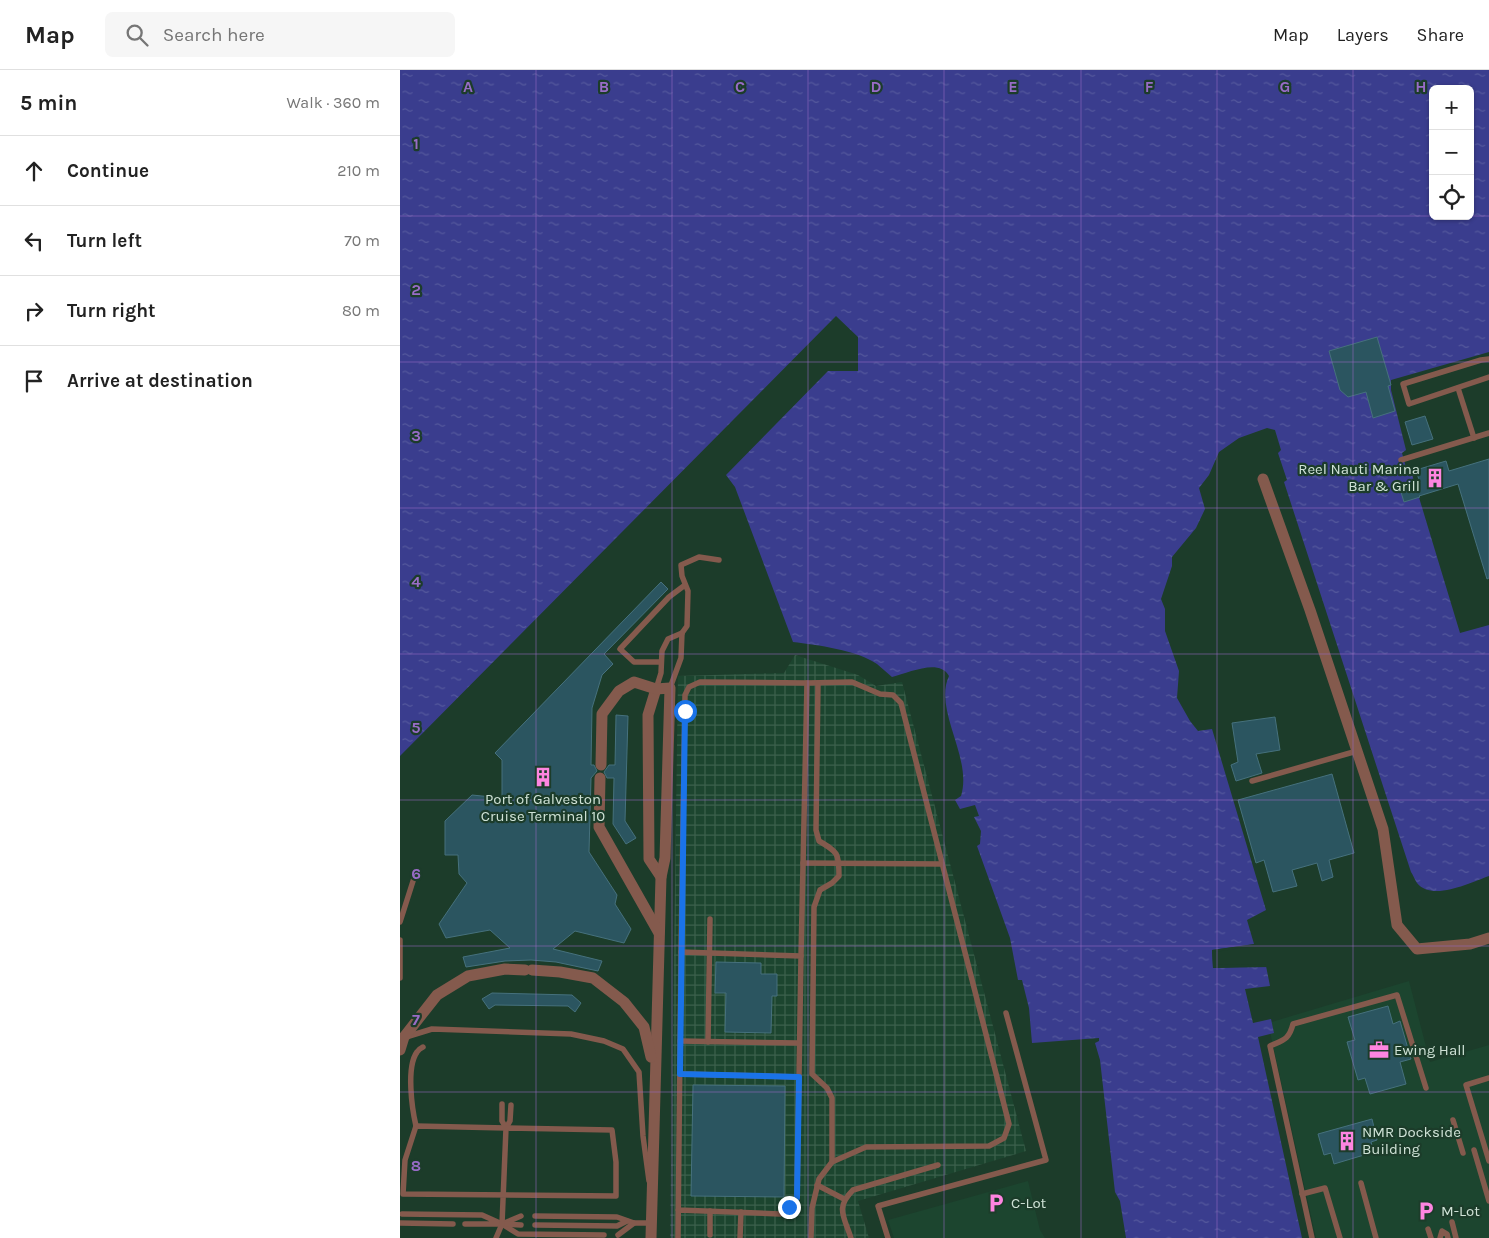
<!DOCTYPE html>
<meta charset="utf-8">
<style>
body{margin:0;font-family:Karla,sans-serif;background:#f6f6f6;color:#222}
.controls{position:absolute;right:15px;top:15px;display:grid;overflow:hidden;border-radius:8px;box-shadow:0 1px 4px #0004}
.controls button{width:45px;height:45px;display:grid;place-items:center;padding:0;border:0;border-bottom:1px solid #e0e0e0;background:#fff;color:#222;font:25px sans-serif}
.stop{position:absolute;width:15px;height:15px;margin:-11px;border:4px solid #1a73e8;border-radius:50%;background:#fff}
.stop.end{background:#1a73e8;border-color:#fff;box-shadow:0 1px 5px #0008}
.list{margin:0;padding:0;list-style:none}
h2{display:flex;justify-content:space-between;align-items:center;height:65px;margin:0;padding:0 20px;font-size:21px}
h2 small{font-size:16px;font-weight:400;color:#767676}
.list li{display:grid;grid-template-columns:32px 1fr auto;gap:15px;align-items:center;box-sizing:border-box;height:70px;padding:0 20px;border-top:1px solid #e0e0e0}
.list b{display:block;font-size:19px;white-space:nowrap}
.list em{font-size:16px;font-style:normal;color:#767676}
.icon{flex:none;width:28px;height:28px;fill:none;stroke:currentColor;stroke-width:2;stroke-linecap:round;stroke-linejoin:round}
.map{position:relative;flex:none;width:1089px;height:1168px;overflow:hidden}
header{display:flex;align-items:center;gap:30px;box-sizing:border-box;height:70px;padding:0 25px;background:#fff;border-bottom:1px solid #e0e0e0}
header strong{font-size:24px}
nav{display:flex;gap:28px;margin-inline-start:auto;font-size:18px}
.search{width:350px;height:45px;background:#f6f6f6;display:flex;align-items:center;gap:12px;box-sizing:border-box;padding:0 18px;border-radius:8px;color:#767676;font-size:19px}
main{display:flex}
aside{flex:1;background:#fff}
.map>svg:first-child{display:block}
</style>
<header>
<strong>Map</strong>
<div class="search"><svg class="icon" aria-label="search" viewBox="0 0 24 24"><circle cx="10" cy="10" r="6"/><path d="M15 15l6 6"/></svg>Search here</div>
<nav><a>Map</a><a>Layers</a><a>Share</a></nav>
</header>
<main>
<aside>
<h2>5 min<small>Walk · 360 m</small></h2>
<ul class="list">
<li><svg class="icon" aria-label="ahead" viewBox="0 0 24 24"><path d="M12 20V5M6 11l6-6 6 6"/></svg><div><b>Continue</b></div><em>210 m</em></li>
<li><svg class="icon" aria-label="left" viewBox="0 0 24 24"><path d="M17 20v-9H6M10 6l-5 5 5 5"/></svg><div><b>Turn left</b></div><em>70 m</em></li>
<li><svg class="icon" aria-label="right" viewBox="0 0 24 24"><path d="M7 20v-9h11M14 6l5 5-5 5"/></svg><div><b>Turn right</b></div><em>80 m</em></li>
<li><svg class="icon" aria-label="arrive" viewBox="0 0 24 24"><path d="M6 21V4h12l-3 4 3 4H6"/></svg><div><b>Arrive at destination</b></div></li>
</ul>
</aside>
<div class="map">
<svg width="1089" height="1168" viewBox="0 0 1089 1168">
<defs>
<pattern id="industrial-grid" width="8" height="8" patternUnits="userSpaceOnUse" patternTransform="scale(1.25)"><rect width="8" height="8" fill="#1c452f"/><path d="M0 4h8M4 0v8" fill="none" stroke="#3c604c"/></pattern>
<pattern id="water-ripples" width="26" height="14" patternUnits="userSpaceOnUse" patternTransform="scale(1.25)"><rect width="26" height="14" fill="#3a3d8e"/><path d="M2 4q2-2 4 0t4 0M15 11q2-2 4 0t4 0" fill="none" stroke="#55599d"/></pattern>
</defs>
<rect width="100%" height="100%" fill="#1c3c2a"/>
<g fill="#1c452f">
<path d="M1009,911L1030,992L1089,975V1168H916L868,953Z"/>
<path d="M628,1111L640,1160L645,1168H494L488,1150Z"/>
</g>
<path fill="url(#industrial-grid)" d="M395,585L458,605L476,616L502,612L626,1081L458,1131L469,1168H270L278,606L384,603Z"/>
<path fill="url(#water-ripples)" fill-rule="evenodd" d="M0,0H1089V282L991,310V320L1006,380L1002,383L1007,401H1011L1060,563L1089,555V806C1072,812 1032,832 1017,813C1015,810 1013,805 1011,802L884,412L887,410L878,383L881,380L875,360L867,358L839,368L819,382L809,405L799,418L805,439L796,458L772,487V496L761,529L765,539V561L779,601L777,628L790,651L798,661L812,659L866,840L847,850L854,874L812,880L813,898L866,896L870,916L845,919L853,953L871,949L874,963L858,967L902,1168H726L720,1131L715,1122L700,990L695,973L699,971V968L632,973L629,938L622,910H618L610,868L577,776L580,774L581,761L574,747L579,746L575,735L560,739L555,730L561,726C573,688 533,640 549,606C539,588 509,603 492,607C487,603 482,598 477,594C457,580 417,575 393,572L335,417L326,405L428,301H458V267L436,246L0,686ZM1033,19H1070V146H1033Z"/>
<path fill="#1c3c2a" d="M856,874L854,876L815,882V895L866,894L869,897L813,898L812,880Z"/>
<g fill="#2b5560" stroke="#46717d">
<path d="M977,267L991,315L988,316L995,341L973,348L966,322L948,327L940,320L929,281Z"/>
<path d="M1025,346L1033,369L1012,375L1005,352Z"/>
<path d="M1089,389V508L1087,509L1058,414L1019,426L1020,427L1004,432L1000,419L1020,413L1016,400L1046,391L1049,401Z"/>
<path d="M261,512L268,519L204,584L213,594L202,605L192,638L191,695H194L197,701L191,708L189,782L217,825L215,834L231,859L224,873L175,861L153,879L202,891L198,901L156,892L131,890L105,891L66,897L63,887L110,878L90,860L46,868L39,854L67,813L59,804L58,785H45V751L72,725L102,728V690L95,683Z"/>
<path d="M216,645L228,646L225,751L236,768L226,774L213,754L214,708H207L204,702L209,695H215Z"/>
<path d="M875,647L880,680L856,684L862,703L836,711L831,695L838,692L832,653Z"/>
<path d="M932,704L954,783L929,790L933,807L922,811L917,793L892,800L897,816L873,822L864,790L856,793L838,730Z"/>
<path d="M316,892L361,893V904H377V926H372L371,963L325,962L326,923H315Z"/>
<path d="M92,923L172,925L181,933L175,942L168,936L95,935L89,939L82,929Z"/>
<path d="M988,936L993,954L1000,951L1011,989L1000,992L1006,1014L970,1024L965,1008L958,1010L947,972L955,970L948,947Z"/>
<path d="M293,1015L385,1016L384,1127L291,1126Z"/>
<path d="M972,1049L977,1070L971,1072L974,1082L934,1094L931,1083L924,1085L918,1064Z"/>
</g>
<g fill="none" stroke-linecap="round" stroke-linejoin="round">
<g stroke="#845a4d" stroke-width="5.5">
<path d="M1089,289L1081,290L1003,314L1009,334L1089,307"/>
<path d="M1058,318L1074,368"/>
<path d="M1001,390L1089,363"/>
<path d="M261,592H234L220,579L269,527L285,515"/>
<path d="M407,613L452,612L480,624L493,625L501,633L609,1054L604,1068L589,1076L466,1077L432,1092L419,1109L412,1138L411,1168"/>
<path d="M418,613L416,760L419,771C438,782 439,783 439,806L432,813L420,820L414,837L412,1004L427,1018L432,1028V1092"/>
<path d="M270,618L281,588L282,563L287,556L288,521L282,506L281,495L299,487L319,490"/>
<path d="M256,619L261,603L262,581L268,569L282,563"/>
<path d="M852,711L957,681"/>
<path d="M403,793L542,794"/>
<path d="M0,852L14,808"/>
<path d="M0,870V908"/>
<path d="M281,882L285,625L289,617L300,612L407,613L401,886"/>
<path d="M6,967L32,959L171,964L204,971L223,979L239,1002L243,1066L249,1111"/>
<path d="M280,971L399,973"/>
<path d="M308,972L310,849"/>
<path d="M280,1004L399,1007"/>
<path d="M1089,1008L1066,1015L1089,1091"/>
<path d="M102,1034V1051L106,1058"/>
<path d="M1053,1050L1063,1083"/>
<path d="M16,1056C12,1039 6,997 17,982C19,979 21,978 23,977"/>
<path d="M106,1058L110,1051L111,1035"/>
<path d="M1074,1080L1089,1131"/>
<path d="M961,1113L976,1168"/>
<path d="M417,1115L444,1129"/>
<path d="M902,1124L925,1118L940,1168"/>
<path d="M2,1144L82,1145L102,1154H65"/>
<path d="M121,1146L102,1154L118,1164L204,1165"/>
<path d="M135,1146L217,1147L234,1153L218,1165"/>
<path d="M1052,1152L1056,1168"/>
<path d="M0,1153L53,1154"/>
<path d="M234,1153H251"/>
<path d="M104,1154L121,1155"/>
<path d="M135,1155L217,1156L227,1151"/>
<path d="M1028,1159L1031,1168"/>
<path d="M310,1165V1141"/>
<path d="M96,1168L102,1154L106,1058L16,1056L5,1090L3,1124L216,1126V1092L212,1060L106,1058"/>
<path d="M278,1168C279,1073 280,977 281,882L401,886L397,1128L389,1137L380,1144L278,1140"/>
<path d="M340,1168L341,1142"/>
<path d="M451,1168C444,1146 435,1138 453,1120L538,1095"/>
<path d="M488,1168L478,1136L646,1090L606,943"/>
<path d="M912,1168L870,976C883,970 889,970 893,954L997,925L1026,1018"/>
<path d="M1040,1168L1042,1161L1047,1164L1048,1168"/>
</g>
<g stroke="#845a4d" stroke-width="11">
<path d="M863,409L910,540L983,759L997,855L1017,879L1070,874L1089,868"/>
<path d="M256,619L248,645L249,789L261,807"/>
<path d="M201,695L202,644L219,621L234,612L256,619L270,618L265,788L261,807L251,1168"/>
<path d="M200,708L199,757L259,863"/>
<path d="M132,900L160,902L193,908L224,932L244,957L251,987"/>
<path d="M0,980L4,967L37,925L68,906L105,899L125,900"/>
</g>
</g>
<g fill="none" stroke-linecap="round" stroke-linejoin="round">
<path stroke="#1a73e8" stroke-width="6" d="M285,641L280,1004L399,1007L397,1128L389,1137"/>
</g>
<path fill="none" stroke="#996cc7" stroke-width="1" stroke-opacity="0.55" d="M136,0V1168M272,0V1168M408,0V1168M544,0V1168M681,0V1168M817,0V1168M953,0V1168M0,146H1033M1070,146H1089M0,292H1089M0,438H1089M0,584H1089M0,730H1089M0,876H1089M0,1022H1089"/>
<defs>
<symbol id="building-bare" viewBox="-9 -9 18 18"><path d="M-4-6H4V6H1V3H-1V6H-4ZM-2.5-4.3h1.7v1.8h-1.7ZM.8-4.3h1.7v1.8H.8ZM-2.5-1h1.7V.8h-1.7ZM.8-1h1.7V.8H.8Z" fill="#fe85e0" stroke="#1c3c2a" stroke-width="2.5" paint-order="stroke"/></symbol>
<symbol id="office-bare" viewBox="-9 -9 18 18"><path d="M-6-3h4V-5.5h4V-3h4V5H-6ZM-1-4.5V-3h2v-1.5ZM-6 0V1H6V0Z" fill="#fe85e0" stroke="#1c3c2a" stroke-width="2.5" paint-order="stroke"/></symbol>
<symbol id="parking-bare" viewBox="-9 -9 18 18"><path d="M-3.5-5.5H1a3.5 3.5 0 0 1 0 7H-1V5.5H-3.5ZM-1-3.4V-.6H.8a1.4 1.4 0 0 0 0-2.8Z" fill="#fe85e0" stroke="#1c3c2a" stroke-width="2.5" paint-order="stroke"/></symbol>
</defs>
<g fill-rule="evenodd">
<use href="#building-bare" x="1021" y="394" width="28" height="28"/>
<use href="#building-bare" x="129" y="693" width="28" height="28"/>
<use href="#office-bare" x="965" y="966" width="28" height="28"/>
<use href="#building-bare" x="933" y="1057" width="28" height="28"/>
<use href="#parking-bare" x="582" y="1119" width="28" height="28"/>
<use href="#parking-bare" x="1012" y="1127" width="28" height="28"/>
</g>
<g text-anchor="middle" stroke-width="4.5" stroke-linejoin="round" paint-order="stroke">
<g font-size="15" fill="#d0e3d7" stroke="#1c3c2a" text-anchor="start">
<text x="1020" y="404" text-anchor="end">Reel Nauti Marina<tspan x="1020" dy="17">Bar &amp; Grill</tspan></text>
<text x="143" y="734" text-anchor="middle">Port of Galveston<tspan x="143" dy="17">Cruise Terminal 10</tspan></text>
<text x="994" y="985">Ewing Hall</text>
<text x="962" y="1067">NMR Dockside<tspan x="962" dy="17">Building</tspan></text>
<text x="611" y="1138">C-Lot</text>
<text x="1041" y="1146">M-Lot</text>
</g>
</g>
<g font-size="16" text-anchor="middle" font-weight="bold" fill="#996cc7" stroke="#1c3c2a" stroke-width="4.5" stroke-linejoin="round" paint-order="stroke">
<text x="68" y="22">A</text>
<text x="204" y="22">B</text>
<text x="340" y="22">C</text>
<text x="476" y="22">D</text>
<text x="613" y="22">E</text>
<text x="749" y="22">F</text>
<text x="885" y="22">G</text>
<text x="1021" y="22">H</text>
<text x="16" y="79">1</text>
<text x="16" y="225">2</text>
<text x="16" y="371">3</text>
<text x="16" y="517">4</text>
<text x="16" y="663">5</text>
<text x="16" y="809">6</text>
<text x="16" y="955">7</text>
<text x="16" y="1101">8</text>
</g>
</svg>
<div class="controls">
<button>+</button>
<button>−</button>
<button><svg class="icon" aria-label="locate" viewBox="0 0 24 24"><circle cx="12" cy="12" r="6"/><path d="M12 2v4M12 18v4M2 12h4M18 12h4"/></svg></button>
</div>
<div class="stop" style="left:285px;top:641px"></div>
<div class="stop end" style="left:389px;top:1137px"></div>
</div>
</main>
